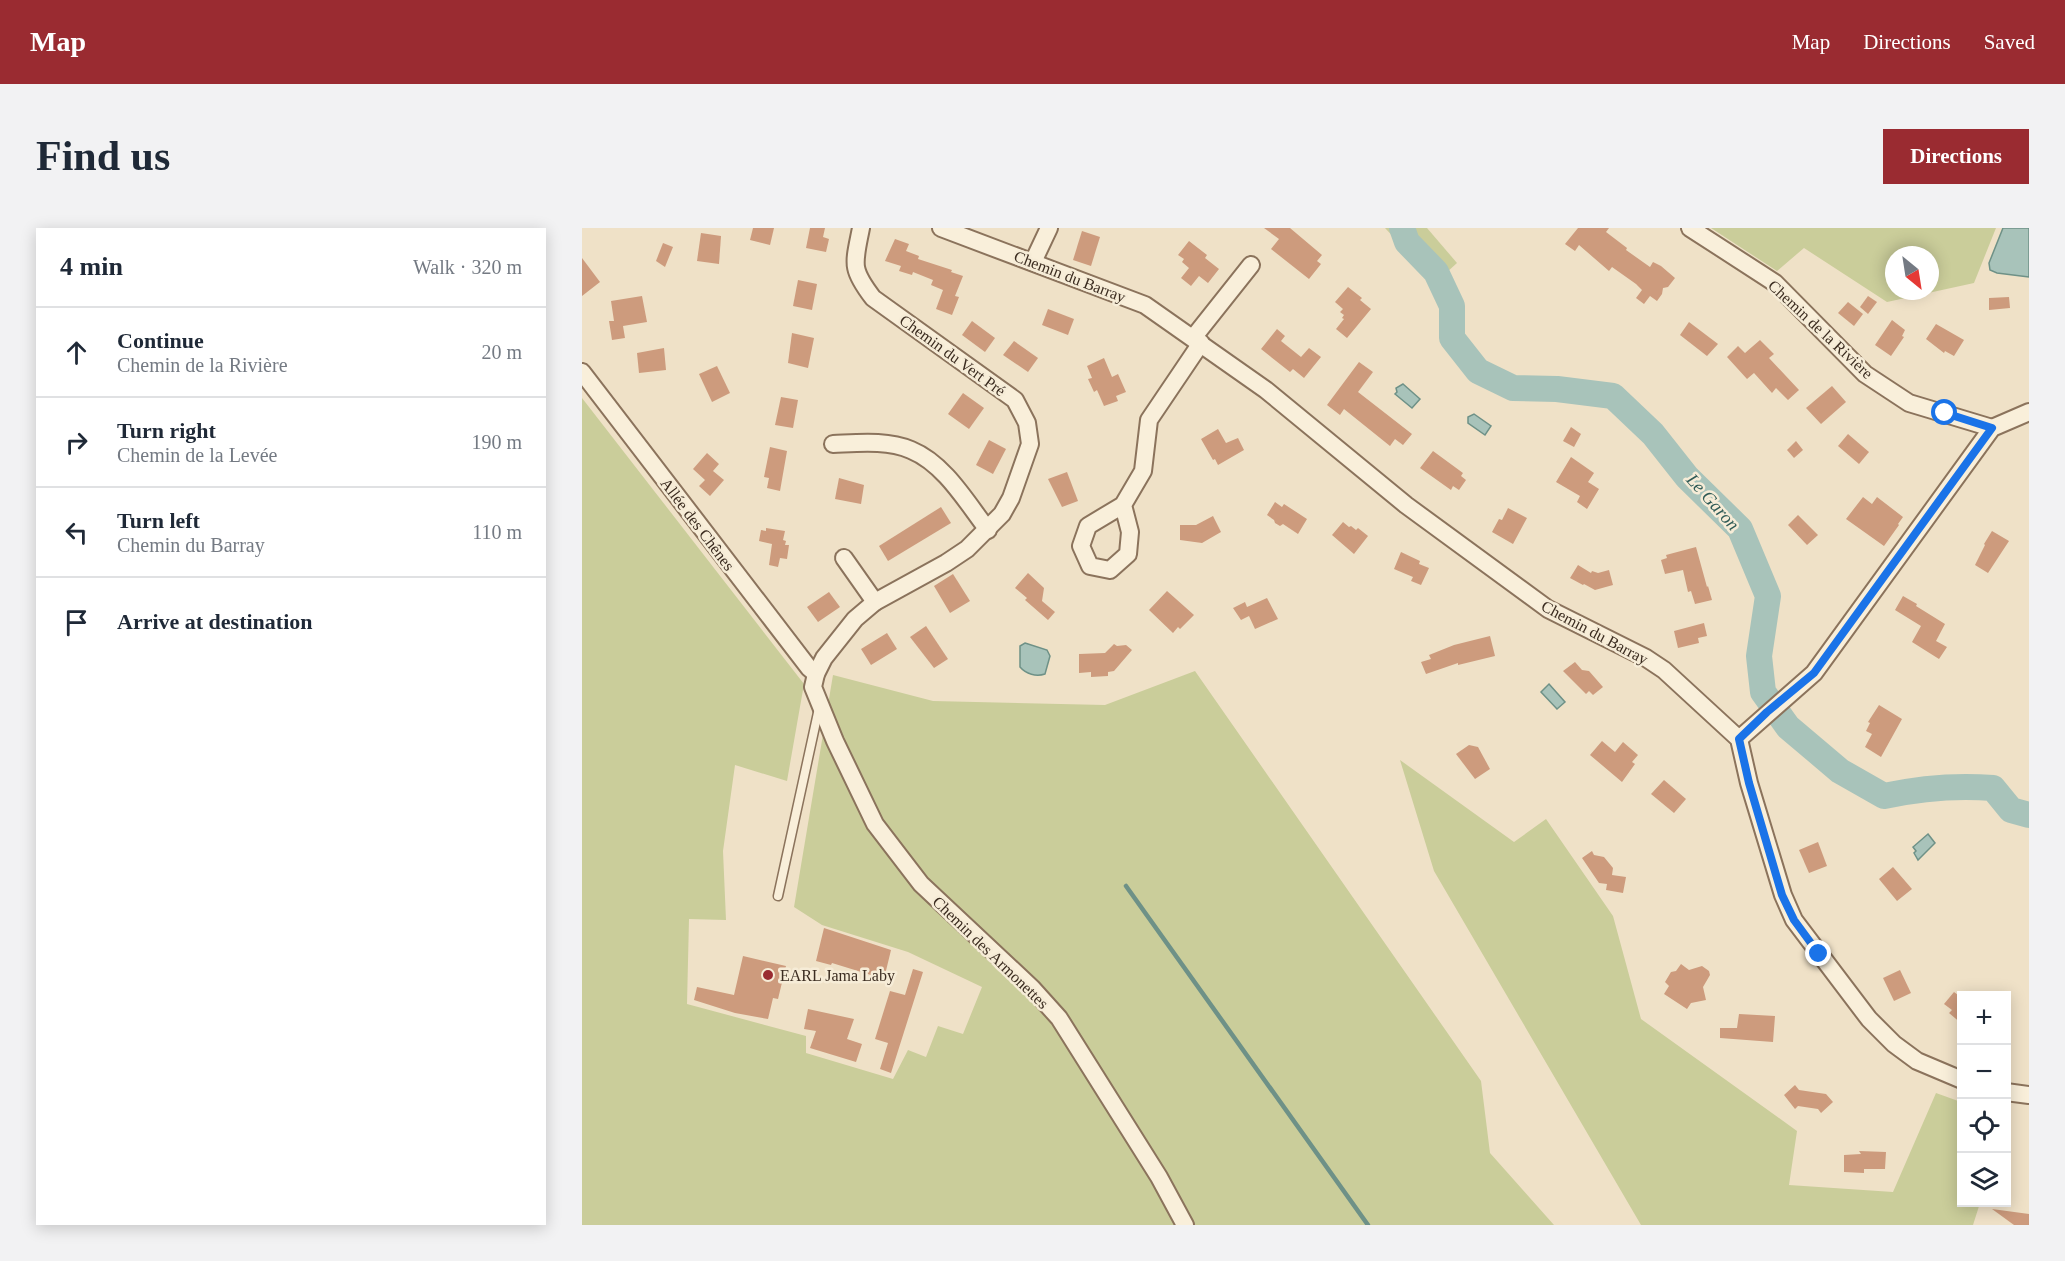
<!DOCTYPE html>
<meta charset="utf-8">
<style>
body{margin:0;font-family:Georgia,serif;background:#f2f2f3;color:#1f2937}
.controls{position:absolute;right:18px;bottom:18px;display:grid;overflow:hidden;border-radius:0px;box-shadow:0 3px 15px #0003}
.controls button{width:54px;height:54px;display:grid;place-items:center;padding:0;border:0;border-bottom:2px solid #e0e1e3;background:#fff;color:#1f2937;font:30px sans-serif}
.compass{position:absolute;left:1303px;top:18px;width:54px;height:54px;border-radius:50%;background:#fff;box-shadow:0 3px 15px #0003;rotate:150deg}
.stop{position:absolute;width:18px;height:18px;margin:-14px;border:4px solid #1a73e8;border-radius:50%;background:#fff}
.stop.end{background:#1a73e8;border-color:#fff;box-shadow:0 2px 6px #0008}
.list{margin:0;padding:0;list-style:none}
h2{display:flex;justify-content:space-between;align-items:center;height:78px;margin:0;padding:0 24px;font-size:26px}
h2 small{font-size:20px;font-weight:400;color:#747a83}
.list li{display:grid;grid-template-columns:39px 1fr auto;gap:18px;align-items:center;box-sizing:border-box;height:90px;padding:0 24px;border-top:2px solid #e0e1e3}
.list b{display:block;font-size:22px;white-space:nowrap}
.list p{margin:0;font-size:20px;white-space:nowrap;color:#747a83}
.list em{font-size:20px;font-style:normal;color:#747a83}
.icon{flex:none;width:33px;height:33px;fill:none;stroke:currentColor;stroke-width:2;stroke-linecap:round;stroke-linejoin:round}
.map{position:relative;flex:none;width:1447px;height:997px;overflow:hidden;border-radius:0px}
header{display:flex;align-items:center;gap:36px;box-sizing:border-box;height:84px;padding:0 30px;background:#9a2b31;color:#fff}
header strong{font-size:28px}
nav{display:flex;gap:33px;margin-inline-start:auto;font-size:21px}
.intro{display:flex;align-items:center;justify-content:space-between;box-sizing:border-box;height:144px;padding:0 36px}
h1{margin:0;font-size:42px}
.button{padding:15px 27px;border-radius:0px;background:#9a2b31;color:#fff;font-size:21px;font-weight:700}
main{display:flex;gap:36px;padding:0 36px}
aside{flex:1;background:#fff;border-radius:0px;box-shadow:0 3px 15px #0003}
.map>svg:first-child{display:block}
</style>
<header>
<strong>Map</strong>
<nav><a>Map</a><a>Directions</a><a>Saved</a></nav>
</header>
<div class="intro"><h1>Find us</h1><a class="button">Directions</a></div>
<main>
<aside>
<h2>4 min<small>Walk · 320 m</small></h2>
<ul class="list">
<li><svg class="icon" aria-label="ahead" viewBox="0 0 24 24"><path d="M12 20V5M6 11l6-6 6 6"/></svg><div><b>Continue</b><p>Chemin de la Rivière</p></div><em>20 m</em></li>
<li><svg class="icon" aria-label="right" viewBox="0 0 24 24"><path d="M7 20v-9h11M14 6l5 5-5 5"/></svg><div><b>Turn right</b><p>Chemin de la Levée</p></div><em>190 m</em></li>
<li><svg class="icon" aria-label="left" viewBox="0 0 24 24"><path d="M17 20v-9H6M10 6l-5 5 5 5"/></svg><div><b>Turn left</b><p>Chemin du Barray</p></div><em>110 m</em></li>
<li><svg class="icon" aria-label="arrive" viewBox="0 0 24 24"><path d="M6 21V4h12l-3 4 3 4H6"/></svg><div><b>Arrive at destination</b></div></li>
</ul>
</aside>
<div class="map">
<svg width="1447" height="997" viewBox="0 0 1447 997">
<rect width="100%" height="100%" fill="#efe1c7"/>
<g fill="#cacd9a" fill-rule="evenodd">
<path d="M803,0H845L875,35L854,54Z"/>
<path d="M1129,0H1414L1392,55L1305,74L1222,20L1195,43ZM1312,27H1348V63H1312Z"/>
<path d="M0,170L222,456L205,553L153,537L141,623L144,692L107,691L105,776L224,808V825L311,851L326,822L344,829L356,798L381,806L400,759L326,724L240,697L212,679L251,447L351,473L523,477L613,443L899,853L908,925L972,997H0Z"/>
<path d="M818,532L932,614L964,591L1031,688L1059,791L1215,903L1207,957L1311,964L1354,865L1379,874L1380,974L1398,975L1391,997H1059L852,643Z"/>
</g>
<g fill="#a8c3ba" stroke="#6e9187" stroke-width="1.5">
<path d="M1421,0H1447V49L1415,45L1408,42L1407,35Z"/>
<path d="M821,156L838,171L830,180L813,166L815,164L814,160Z"/>
<path d="M892,186L909,198L903,207L886,195V189Z"/>
<path d="M443,415L465,422L468,428L463,446C454,449 444,446 438,439V418Z"/>
<path d="M967,456L983,474L975,481L959,464Z"/>
<path d="M1346,606L1353,615L1336,632L1332,625L1334,623L1331,619Z"/>
</g>
<g fill="none" stroke-linecap="round" stroke-linejoin="round">
<path stroke="#6e9187" stroke-width="4.5" d="M544,658L786,997"/>
<path stroke="#a8c3ba" stroke-width="26" d="M820,0L825,14L854,44L870,78V110L896,143L931,160L975,161L1031,168L1071,206L1105,249L1158,301L1186,368L1177,428L1181,464L1206,499L1258,543L1302,568C1339,560 1374,557 1411,560L1429,582L1447,587"/>
</g>
<g fill="#cd9b7d">
<path d="M171,0H192L188,17L168,12Z"/>
<path d="M228,0H243L241,9L247,11L244,24L224,20Z"/>
<path d="M682,0H708L740,27L735,33L739,36L727,51L689,21L697,11Z"/>
<path d="M996,0H1027L1024,4L1045,20L1044,22L1068,39L1071,34L1079,38L1093,50L1086,59L1081,60L1080,66L1075,73L1068,68L1062,76L1054,70L1060,62L1054,56L1030,39L1027,43L997,17L993,23L983,16Z"/>
<path d="M500,3L518,9L509,38L491,32Z"/>
<path d="M119,5L139,8L137,36L115,33Z"/>
<path d="M313,11L327,16L324,23L337,28L336,31L370,42L369,44L381,48L373,68L377,69L370,87L354,81L361,62L349,57L351,52L331,44L330,47L317,43L319,38L303,33Z"/>
<path d="M607,13L625,27L623,30L637,41L626,55L617,48L609,58L599,50L607,40L600,34L602,31L596,27Z"/>
<path d="M81,15L91,19L83,39L74,33Z"/>
<path d="M0,30L18,54L0,68Z"/>
<path d="M216,52L235,56L230,82L211,78Z"/>
<path d="M766,59L780,70L778,72L789,81L765,110L754,101L762,91L760,90L762,87L758,84L761,81L753,74Z"/>
<path d="M60,68L65,94L41,98L43,110L30,112L27,93H32L29,73Z"/>
<path d="M1286,68L1295,74L1286,86L1278,79Z"/>
<path d="M1427,69L1428,80L1407,82V70Z"/>
<path d="M1266,74L1281,86L1272,98L1256,85Z"/>
<path d="M466,81L492,91L486,107L460,97Z"/>
<path d="M1310,92L1323,102L1320,108L1322,109L1309,128L1293,117Z"/>
<path d="M390,93L413,110L403,124L380,107Z"/>
<path d="M1107,94L1136,116L1125,128L1098,107Z"/>
<path d="M1354,96L1382,112L1372,128L1363,123L1362,125L1344,111Z"/>
<path d="M695,101L703,108L699,113L719,129L727,120L739,129L722,150L711,141L708,144L679,121Z"/>
<path d="M210,105L232,110L226,140L206,135Z"/>
<path d="M1178,112L1192,126L1187,130L1217,162L1206,172L1194,160L1190,165L1172,145L1165,151L1145,129L1156,118L1163,125Z"/>
<path d="M432,113L456,130L446,144L421,127Z"/>
<path d="M82,120L84,142L57,145L55,125Z"/>
<path d="M522,130L530,149L536,146L544,164L534,168L536,173L522,178L515,162L512,164L506,151L510,150L505,138Z"/>
<path d="M777,134L791,144L776,164L830,206L821,217L813,211L808,218L762,181L758,187L745,177Z"/>
<path d="M135,138L148,165L130,174L117,146Z"/>
<path d="M1250,158L1264,174L1239,196L1224,180Z"/>
<path d="M381,165L402,180L387,201L366,186Z"/>
<path d="M199,169L216,172L211,200L193,197Z"/>
<path d="M989,199L999,206L992,219L981,213Z"/>
<path d="M636,201L644,215L656,210L662,222L636,237L633,231L631,232L619,211Z"/>
<path d="M1266,206L1287,224L1277,236L1256,218Z"/>
<path d="M407,212L424,221L411,246L394,237Z"/>
<path d="M1214,213L1221,222L1212,230L1205,222Z"/>
<path d="M188,219L205,223L198,263L185,260L187,250L182,249Z"/>
<path d="M851,223L881,245L879,248L884,252L877,262L871,258L869,262L838,240Z"/>
<path d="M125,225L137,236L131,243L142,252L128,268L117,258L123,252L111,241Z"/>
<path d="M989,229L1012,245L1006,254L1017,261L1005,281L995,274L998,268L974,254Z"/>
<path d="M485,244L496,273L480,279L466,251Z"/>
<path d="M257,250L282,257L279,276L253,271Z"/>
<path d="M1281,269L1290,276L1295,269L1321,289L1316,296L1317,297L1302,318L1264,291Z"/>
<path d="M693,274L700,279L702,276L725,291L716,306L701,296L698,298L693,295L692,292L685,287Z"/>
<path d="M359,279L369,295L306,333L297,318Z"/>
<path d="M926,280L945,290L931,316L910,304L917,291L920,292Z"/>
<path d="M1216,287L1236,307L1225,317L1206,297Z"/>
<path d="M631,288L639,304L620,315L598,312V297H614Z"/>
<path d="M761,294L767,299L769,298L774,302L776,300L786,308L772,326L750,307Z"/>
<path d="M184,300L203,303L201,312L204,313L203,317H207L205,331L198,330L196,339L187,337L190,316L177,313L179,302L184,303Z"/>
<path d="M1410,303L1427,313L1406,345L1393,337L1403,317L1402,316Z"/>
<path d="M1114,319L1125,359L1126,358L1130,372L1113,376L1109,363L1106,364L1101,342L1083,346L1079,332L1085,330L1084,327Z"/>
<path d="M819,324L838,333L837,336L847,340L839,357L829,353L831,349L812,341Z"/>
<path d="M996,337L1009,345L1010,343L1016,345L1027,342L1031,357L1013,362L1002,356L1001,357L988,350Z"/>
<path d="M446,345L462,360L460,373L473,384L466,392L443,372L445,370L433,360Z"/>
<path d="M371,346L388,373L368,385L352,358Z"/>
<path d="M585,363L612,387L598,401L596,399L591,405L567,382Z"/>
<path d="M247,364L258,379L236,394L225,379Z"/>
<path d="M1321,368L1335,376L1334,378L1363,396L1354,413L1365,419L1357,431L1330,414L1339,398L1313,382Z"/>
<path d="M685,370L696,391L673,401L667,388L659,392L651,380L663,374L665,379Z"/>
<path d="M1122,395L1125,408L1116,410L1117,415L1096,420L1092,403Z"/>
<path d="M344,398L366,431L352,440L328,409Z"/>
<path d="M305,405L315,421L289,437L279,421Z"/>
<path d="M908,408L913,428L876,437V435L844,446L839,434L849,431L847,427L872,417Z"/>
<path d="M532,416L535,418L544,417L550,422L532,443L526,444V448L509,449V444L497,445V426L523,425Z"/>
<path d="M993,434L1000,442L1007,443L1021,459L1011,467L1007,463L1004,466L981,443Z"/>
<path d="M1297,477L1320,491L1299,529L1283,519L1290,506L1284,503L1288,495L1286,494Z"/>
<path d="M1020,513L1033,524L1041,514L1056,527L1050,534L1053,536L1040,554L1008,527Z"/>
<path d="M887,517L896,519L908,541L893,551L874,526Z"/>
<path d="M1082,552L1104,571L1092,585L1069,566Z"/>
<path d="M1236,614L1245,638L1227,645L1217,622Z"/>
<path d="M1010,623L1012,627L1022,629L1031,640L1030,647L1044,649L1041,665L1024,662L1025,656L1017,655L1000,630Z"/>
<path d="M1311,639L1330,661L1315,673L1297,651Z"/>
<path d="M242,700L309,722L302,751L250,735L249,737L234,733Z"/>
<path d="M161,728L204,738L196,771L191,770L186,791L153,785L112,772L115,759L152,767Z"/>
<path d="M1099,736L1107,742L1120,738L1127,743L1128,747L1121,759L1124,772L1109,775L1105,781L1082,766L1087,758L1083,754L1089,744L1094,743Z"/>
<path d="M331,741L341,744L309,845L298,841L306,815L293,811L308,763L323,767Z"/>
<path d="M1318,742L1329,765L1312,773L1301,750Z"/>
<path d="M1372,764L1380,770V796L1367,785L1370,782L1362,776Z"/>
<path d="M226,781L272,791L265,811L280,816L274,834L228,820L234,803L222,801Z"/>
<path d="M1157,786L1193,788L1191,814L1138,810V800H1155Z"/>
<path d="M1213,857L1217,862L1244,866L1251,874L1239,885L1236,881L1216,878L1213,881L1202,867Z"/>
<path d="M1277,923L1304,924L1303,941H1282V945L1262,944V927L1279,926Z"/>
<path d="M1410,981L1447,986V997H1432Z"/>
</g>
<g fill="none" stroke-linecap="round" stroke-linejoin="round">
<defs>
<path id="lane" d="M196,668L237,480"/>
<g id="street">
<path d="M279,0C272,36 268,40 291,70L433,172L445,195L448,216L429,270L420,286L385,321L364,335L293,374L273,391L242,430L234,446L231,459L253,513L293,596L339,656L450,760L477,790L577,949L603,997"/>
<path d="M359,0L563,77L684,162L824,277L966,381L1064,430L1082,442L1157,511L1167,555L1201,667L1212,692L1287,791L1312,816L1335,833L1380,852"/>
<path d="M1108,0L1193,55L1283,146L1327,175L1410,200"/>
<path d="M451,34L467,0"/>
<path d="M611,110L669,37"/>
<path d="M0,144L227,440L234,446"/>
<path d="M251,216C277,215 305,212 329,222C363,236 385,275 406,302"/>
<path d="M541,277L548,304L546,326L528,342L508,338L499,318L506,298L541,277L561,243L567,192L619,115"/>
<path d="M262,330L293,374"/>
<path d="M1157,511L1232,445L1410,200L1447,184"/>
<path d="M1424,864L1447,867"/>
</g>
</defs>
<use href="#lane" stroke="#8b735c" stroke-width="11"/>
<use href="#street" stroke="#8b735c" stroke-width="20"/>
<use href="#lane" stroke="#f9efda" stroke-width="8"/>
<use href="#street" stroke="#f9efda" stroke-width="16"/>
</g>
<g fill="none" stroke-linecap="round" stroke-linejoin="round">
<path stroke="#1a73e8" stroke-width="8" d="M1237,726L1212,692L1200,667L1167,555L1157,511L1185,484L1232,445L1410,200L1363,185"/>
</g>
<circle fill="#9a2b31" stroke="#f6ecd7" stroke-width="2" cx="186" cy="747" r="6"/>
<g text-anchor="middle" stroke-width="5" stroke-linejoin="round" paint-order="stroke">
<g font-size="16" fill="#3b2c20" stroke="#f6ecd7">
<text transform="translate(488 48) rotate(21)" y="6">Chemin du Barray</text>
<text transform="translate(1239 101) rotate(43)" y="6">Chemin de la Rivière</text>
<text transform="translate(371 127) rotate(36)" y="6">Chemin du Vert Pré</text>
<text transform="translate(116 296) rotate(53)" y="6">Allée des Chênes</text>
<text transform="translate(1013 404) rotate(28)" y="6">Chemin du Barray</text>
<text transform="translate(409 724) rotate(44)" y="6">Chemin des Armonettes</text>
</g>
<g font-size="16" fill="#3b2c20" stroke="#f6ecd7" text-anchor="start">
<text x="198" y="753">EARL Jama Laby</text>
</g>
<g font-size="18" font-style="italic" fill="#2f5b56" stroke="#f6ecd7">
<text transform="translate(1131 274) rotate(48)" y="6">Le Garon</text>
</g>
</g>
</svg>
<div class="controls">
<button>+</button>
<button>−</button>
<button><svg class="icon" aria-label="locate" viewBox="0 0 24 24"><circle cx="12" cy="12" r="6"/><path d="M12 2v4M12 18v4M2 12h4M18 12h4"/></svg></button>
<button><svg class="icon" aria-label="layers" viewBox="0 0 24 24"><path d="M12 4l9 5-9 5-9-5zM3 14l9 5 9-5"/></svg></button>
</div>
<svg class="compass" viewBox="-18 -18 36 36"><path d="M0-13l5 13h-10z" fill="#e53935"/><path d="M0 13l5-13h-10z" fill="#747a83"/></svg>
<div class="stop" style="left:1363px;top:185px"></div>
<div class="stop end" style="left:1237px;top:726px"></div>
</div>
</main>
